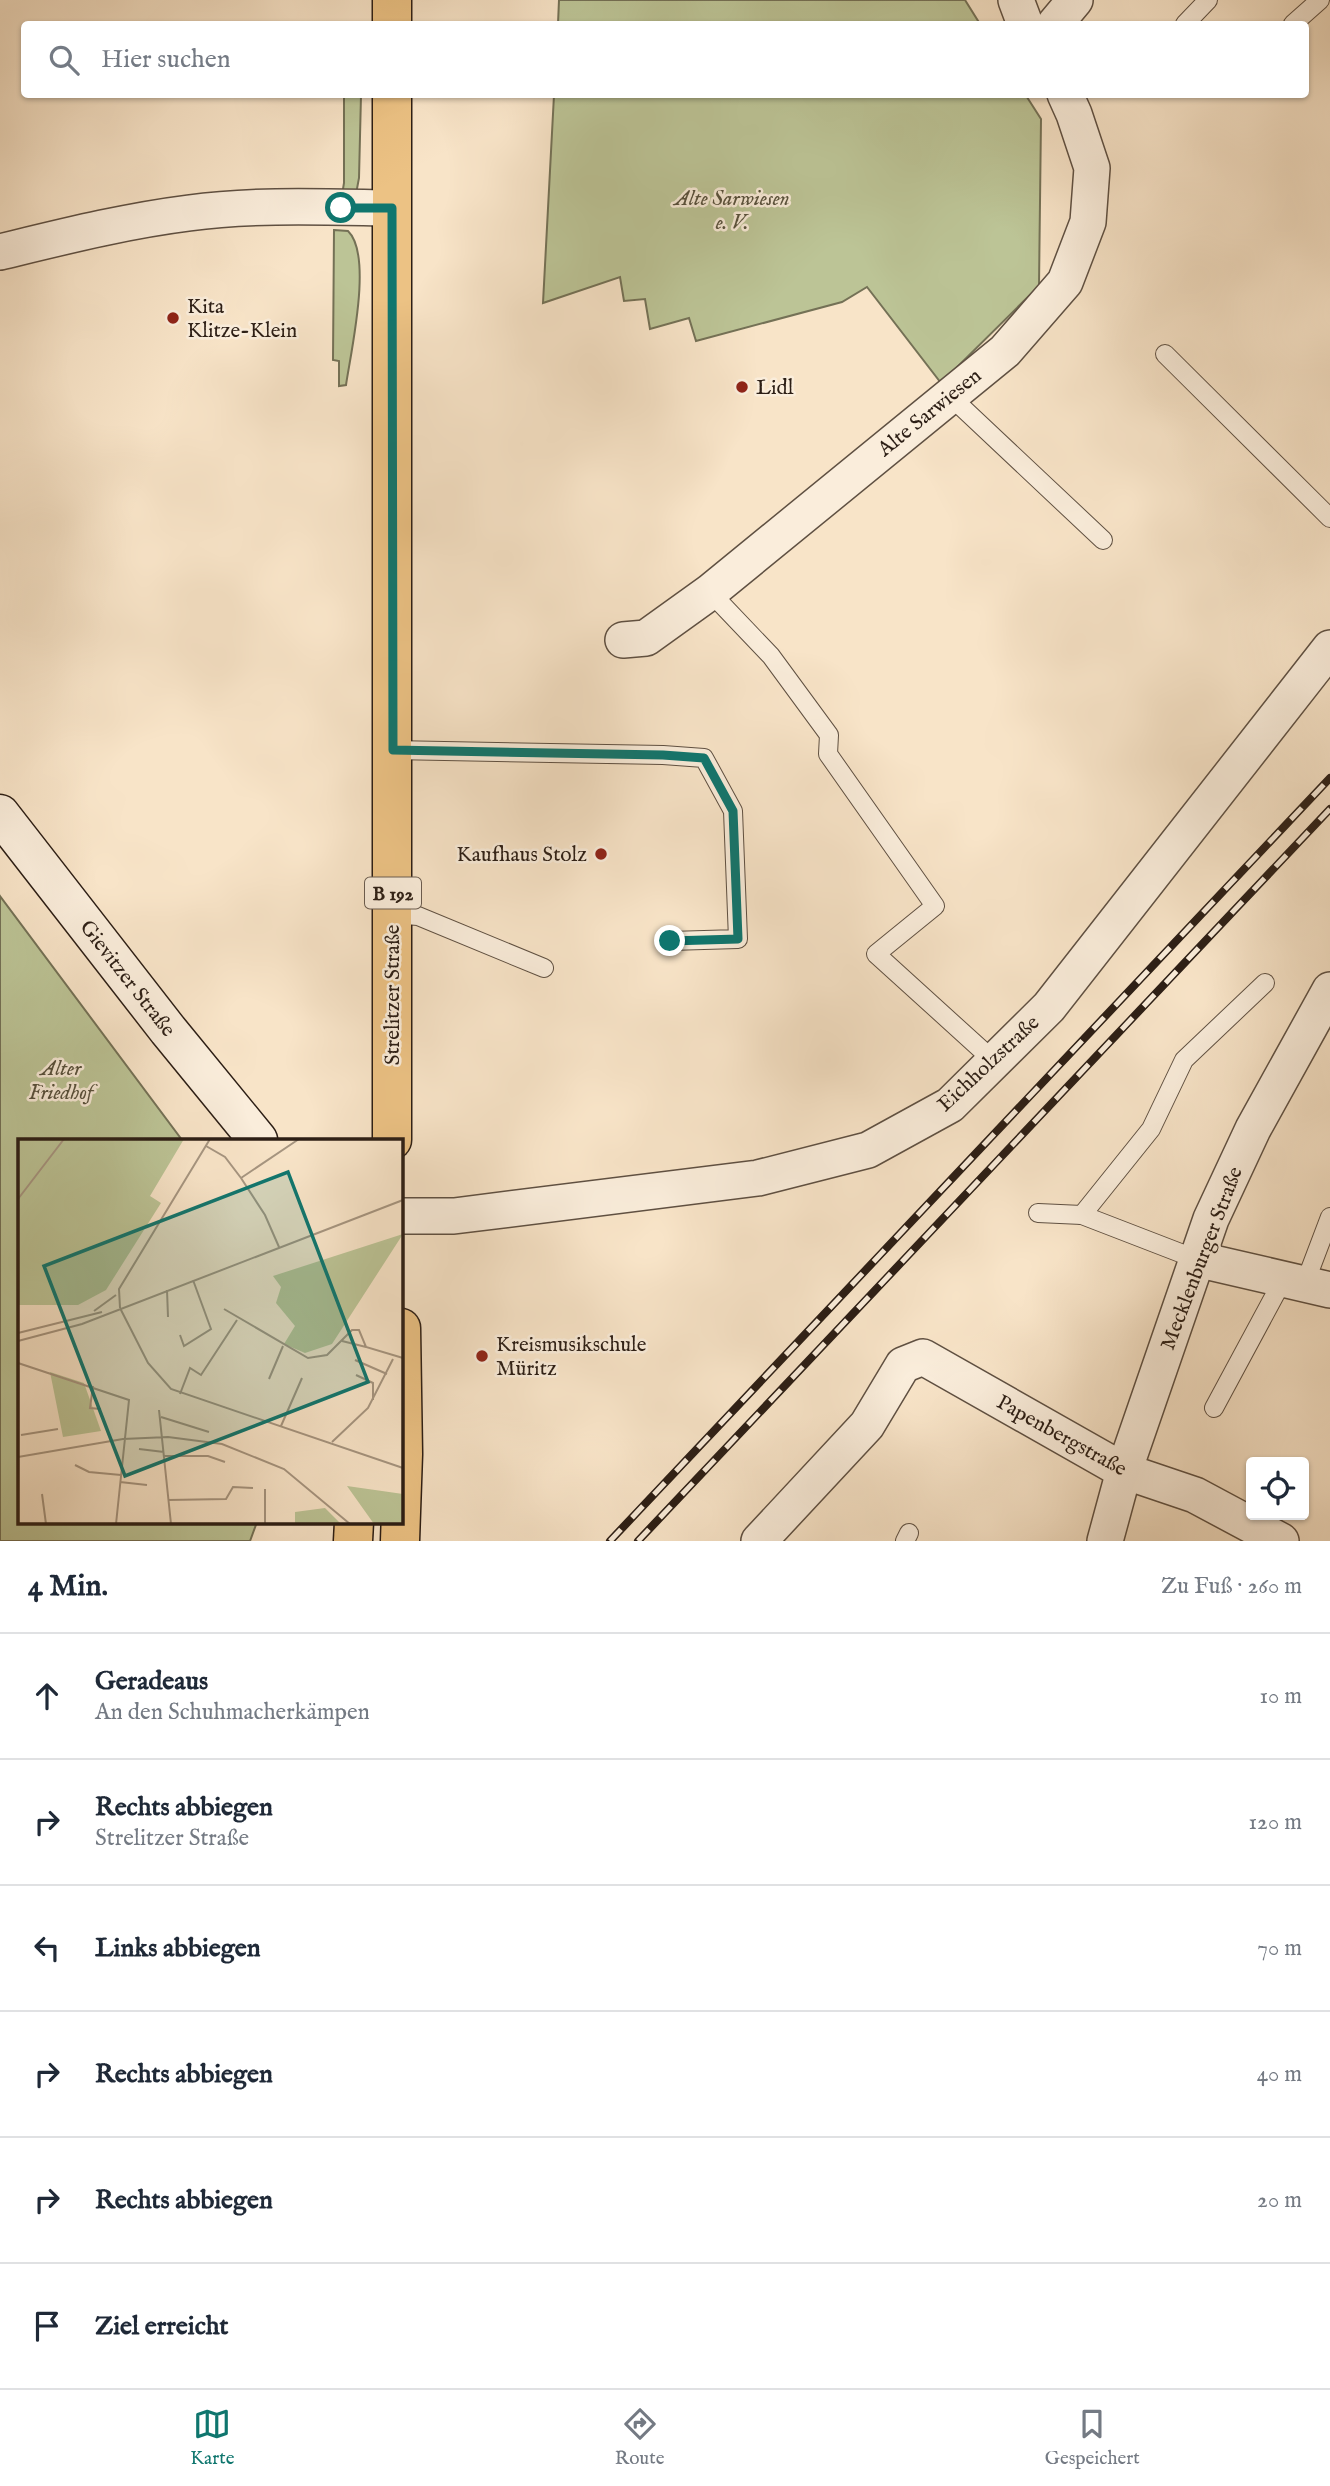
<!DOCTYPE html>
<html lang="de">
<meta charset="utf-8">
<style>
body{margin:0;font-family:"IM FELL English",serif;background:#f2f2f3;color:#1f2937}
.controls{position:absolute;right:21px;bottom:21px;display:grid;overflow:hidden;border-radius:7px;box-shadow:0 2px 5px #0004}
.controls button{width:63px;height:63px;display:grid;place-items:center;padding:0;border:0;border-bottom:2px solid #e0e1e3;background:#fff;color:#1f2937;font:35px sans-serif}
.stop{position:absolute;width:21px;height:21px;margin:-16px;border:5px solid #0f766e;border-radius:50%;background:#fff}
.stop.end{background:#0f766e;border-color:#fff;box-shadow:0 2px 7px #0008}
.list{margin:0;padding:0;list-style:none}
h2{display:flex;justify-content:space-between;align-items:center;height:91px;margin:0;padding:0 28px;font-size:30px}
h2 small{font-size:23px;font-weight:400;color:#747a83}
.list li{display:grid;grid-template-columns:46px 1fr auto;gap:21px;align-items:center;box-sizing:border-box;height:126px;padding:0 28px;border-top:2px solid #e0e1e3}
.list b{display:block;font-size:26px;white-space:nowrap}
.list p{margin:0;font-size:23px;white-space:nowrap;color:#747a83}
.list em{font-size:23px;font-style:normal;color:#747a83}
.icon{flex:none;width:38px;height:38px;fill:none;stroke:currentColor;stroke-width:2;stroke-linecap:round;stroke-linejoin:round}
.map{position:relative;flex:none;width:1330px;height:1541px;overflow:hidden}
.search{position:absolute;background:#fff;box-shadow:0 2px 5px #0004;left:21px;right:21px;top:21px;height:77px;display:flex;align-items:center;gap:18px;box-sizing:border-box;padding:0 24px;border-radius:7px;color:#747a83;font-size:26px}
.sheet{height:847px;background:#fff}
nav{display:flex;justify-content:space-around;align-items:center;box-sizing:border-box;height:98px;border-top:2px solid #e0e1e3;background:#fff;font-size:19px;color:#747a83}
nav a{display:grid;justify-items:center;gap:4px}
nav .on{color:#0f766e}
.map>svg:first-child{display:block}
</style>
<div class="map">
<svg width="1330" height="1541" viewBox="0 0 1330 1541">
<rect width="100%" height="100%" fill="#f8e4c8"/>
<filter id="stains"><feTurbulence type="fractalNoise" baseFrequency=".00286" numOctaves="4"/><feColorMatrix values="0 0 0 0 .2 0 0 0 0 .09 0 0 0 0 .02 0 0 0 .5 -.17"/></filter>
<radialGradient id="worn" r=".72"><stop offset=".6" stop-color="#630" stop-opacity="0"/><stop offset="1" stop-color="#630" stop-opacity=".3"/></radialGradient>
<g fill="#bcc496" stroke="#747156" stroke-width="2">
<path d="M559,0H965L980,24H558Z"/>
<path d="M1025,94L1041,119L1039,286L941,383L867,287L842,302L696,341L689,318L650,329L645,299L624,301L620,277L543,303L554,95Z"/>
<path d="M344,95H361L359,178L356,194L342,195L344,183Z"/>
<path d="M334,230L348,231C373,255 351,351 346,385L339,386V361L333,360Z"/>
<path d="M0,896L182,1140H19V1522H257L250,1541H0Z"/>
</g>
<g fill="none" stroke-linecap="round" stroke-linejoin="round">
<defs>
<g id="service">
<path d="M1185,24L1208,0"/>
<path d="M1293,24L1320,0"/>
<path d="M1165,354L1330,518"/>
<path d="M950,396L1103,540"/>
<path d="M710,592L771,656L829,735L828,754L935,906L876,954L995,1062"/>
<path d="M392,750L663,755L704,758L733,811L738,939L670,941"/>
<path d="M393,914L418,916L544,968"/>
<path d="M1038,1213L1082,1215L1196,1259"/>
<path d="M1082,1215L1151,1129L1184,1060L1265,983"/>
<path d="M1305,1283L1330,1217"/>
<path d="M1214,1408L1284,1278"/>
<path d="M905,1541L909,1533"/>
</g>
<g id="minor">
<path d="M1016,0L1025,24"/>
<path d="M1055,24L1075,0"/>
<path d="M0,252C62,237 125,221 189,213C255,204 325,207 392,208"/>
<path d="M623,640L646,638L710,592L1005,351L1065,282L1088,222L1092,168L1074,114L1065,94"/>
<path d="M401,1216H454L758,1178L868,1150L950,1105L1049,1007L1330,648"/>
<path d="M1196,1259L1330,1290"/>
<path d="M759,1541L867,1425L903,1365L923,1357L1124,1471L1195,1495L1281,1541"/>
<path d="M1105,1541L1124,1471L1211,1219L1253,1129L1330,990"/>
</g>
<path id="secondary" d="M0,814L168,1030L258,1140"/>
<g id="primary">
<path d="M392,24V0"/>
<path d="M392,94V1140"/>
<path d="M353,1541L354,1522"/>
<path d="M400,1541L403,1454L401,1328"/>
</g>
</defs>
<use href="#service" stroke="#5f5042" stroke-width="20"/>
<use href="#minor" stroke="#5f5042" stroke-width="38"/>
<use href="#secondary" stroke="#2c1e15" stroke-width="41"/>
<use href="#primary" stroke="#2c1e15" stroke-width="41"/>
<use href="#service" stroke="#faeddb" stroke-width="18"/>
<use href="#minor" stroke="#faeddb" stroke-width="35"/>
<use href="#secondary" stroke="#faeddb" stroke-width="38"/>
<use href="#primary" stroke="#ecc284" stroke-width="38"/>
<defs>
<g id="rail">
<path d="M610,1541L1330,778"/>
<path d="M638,1541L1330,809"/>
</g>
</defs>
<use href="#rail" stroke="#2c1e15" stroke-width="8"/>
<use href="#rail" stroke="#faeddb" stroke-width="5" stroke-dasharray="16" stroke-linecap="butt"/>
</g>
<g fill="none" stroke-linecap="round" stroke-linejoin="round">
<path stroke="#0f766e" stroke-width="9" d="M341,208H392L393,750L663,755L704,758L733,811L738,939L670,941"/>
</g>
<g fill="#8f2418" stroke="#faeddb" stroke-width="2.5">
<circle cx="173" cy="318" r="7"/>
<circle cx="742" cy="387" r="7"/>
<circle cx="601" cy="854" r="7"/>
<circle cx="482" cy="1356" r="7"/>
</g>
<g text-anchor="middle" stroke-width="5" stroke-linejoin="round" paint-order="stroke">
<rect fill="#faeddb" stroke="#6a5c50" stroke-width="2" x="365" y="877.5" width="56" height="31" rx="5"/>
<g font-size="19" font-weight="bold" fill="#2c1e15">
<text x="393" y="900">B 192</text>
</g>
<g font-size="21" font-style="italic" fill="#57503c" stroke="#faeddb">
<text x="732" y="205">Alte Sarwiesen<tspan x="732" dy="24">e. V.</tspan></text>
<text x="61" y="1075">Alter<tspan x="61" dy="24">Friedhof</tspan></text>
</g>
<g font-size="21" fill="#2c1e15" stroke="#faeddb" text-anchor="start">
<text x="187" y="313">Kita<tspan x="187" dy="24">Klitze-Klein</tspan></text>
<text x="756" y="394">Lidl</text>
<text x="587" y="861" text-anchor="end">Kaufhaus Stolz</text>
<text x="496" y="1351">Kreismusikschule<tspan x="496" dy="24">Müritz</tspan></text>
</g>
<g font-size="21" fill="#2c1e15" stroke="#faeddb">
<text transform="translate(929 412) rotate(-39)" y="7">Alte Sarwiesen</text>
<text transform="translate(128 978) rotate(52)" y="7">Gievitzer Straße</text>
<text transform="translate(392 995) rotate(-90)" y="7">Strelitzer Straße</text>
<text transform="translate(988 1063) rotate(-43)" y="7">Eichholzstraße</text>
<text transform="translate(1201 1258) rotate(-69)" y="7">Mecklenburger Straße</text>
<text transform="translate(1062 1435) rotate(29)" y="7">Papenbergstraße</text>
</g>
</g>
<g transform="translate(18 1139)">
<rect width="385" height="385" fill="#f8e4c8"/>
<path d="M0,0H166L132,57L143,64L88,151L60,166H0ZM385,95L314,205L287,214L266,205L277,187L258,164L263,148L255,137ZM32,233L66,244L83,292L45,298ZM329,347L385,355V385H356ZM307,369L323,385H277V373Z" fill="#bcc496"/>
<path fill="none" stroke="#a69580" stroke-width="2" d="M188,7L207,18L223,39L247,76L261,108M223,39L281,0M0,60L46,0M149,151L150,178M102,169L130,224L153,250L385,329M102,169L101,150L192,0M206,170L290,219L309,216L334,191H341L348,208L385,219M76,172L98,156M0,194L84,173M162,196L166,207L193,190L175,141M0,202L64,185L385,61M324,202L348,208M337,221L369,235M0,224L111,261L98,385M338,236L355,244V261M251,240L265,207M75,247L72,269L83,270M162,255L172,229L183,236L219,181M141,271L153,385M143,278L191,293M263,287L284,239M3,296L40,290M314,303L350,269L375,220M121,310L146,313M146,317H190L207,323M0,318L105,300L150,298L204,305L266,330L332,385M57,326L71,333L103,336M102,343L129,346M247,350V385M24,355L28,385M150,361L208,360L215,348L235,349"/>
<path fill="#0f766e" fill-opacity="0.15" stroke="#0f766e" stroke-width="3.5" d="M270,33L350,243L107,337L26,127Z"/>
<rect width="385" height="385" fill="none" stroke="#2c1e15" stroke-width="3.5"/>
</g>
<rect width="100%" height="100%" filter="url(#stains)"/>
<rect width="100%" height="100%" fill="url(#worn)"/>
</svg>
<div class="controls">
<button><svg class="icon" aria-label="locate" viewBox="0 0 24 24"><circle cx="12" cy="12" r="6"/><path d="M12 2v4M12 18v4M2 12h4M18 12h4"/></svg></button>
</div>
<div class="stop" style="left:341px;top:208px"></div>
<div class="stop end" style="left:670px;top:941px"></div>
<div class="search"><svg class="icon" aria-label="search" viewBox="0 0 24 24"><circle cx="10" cy="10" r="6"/><path d="M15 15l6 6"/></svg>Hier suchen</div>
</div>
<section class="sheet">
<h2>4 Min.<small>Zu Fuß · 260 m</small></h2>
<ul class="list">
<li><svg class="icon" aria-label="ahead" viewBox="0 0 24 24"><path d="M12 20V5M6 11l6-6 6 6"/></svg><div><b>Geradeaus</b><p>An den Schuhmacherkämpen</p></div><em>10 m</em></li>
<li><svg class="icon" aria-label="right" viewBox="0 0 24 24"><path d="M7 20v-9h11M14 6l5 5-5 5"/></svg><div><b>Rechts abbiegen</b><p>Strelitzer Straße</p></div><em>120 m</em></li>
<li><svg class="icon" aria-label="left" viewBox="0 0 24 24"><path d="M17 20v-9H6M10 6l-5 5 5 5"/></svg><div><b>Links abbiegen</b></div><em>70 m</em></li>
<li><svg class="icon" aria-label="right" viewBox="0 0 24 24"><path d="M7 20v-9h11M14 6l5 5-5 5"/></svg><div><b>Rechts abbiegen</b></div><em>40 m</em></li>
<li><svg class="icon" aria-label="right" viewBox="0 0 24 24"><path d="M7 20v-9h11M14 6l5 5-5 5"/></svg><div><b>Rechts abbiegen</b></div><em>20 m</em></li>
<li><svg class="icon" aria-label="arrive" viewBox="0 0 24 24"><path d="M6 21V4h12l-3 4 3 4H6"/></svg><div><b>Ziel erreicht</b></div></li>
</ul>
</section>
<nav>
<a class="on"><svg class="icon" aria-label="map" viewBox="0 0 24 24"><path d="M3 6l6-2 6 2 6-2v14l-6 2-6-2-6 2zM9 4v14M15 6v14"/></svg>Karte</a>
<a><svg class="icon" aria-label="directions" viewBox="0 0 24 24"><path d="M12 3l9 9-9 9-9-9zM9 14v-3h6M13 9l2 2-2 2"/></svg>Route</a>
<a><svg class="icon" aria-label="saved" viewBox="0 0 24 24"><path d="M7 4h10v16l-5-4-5 4z"/></svg>Gespeichert</a>
</nav>
